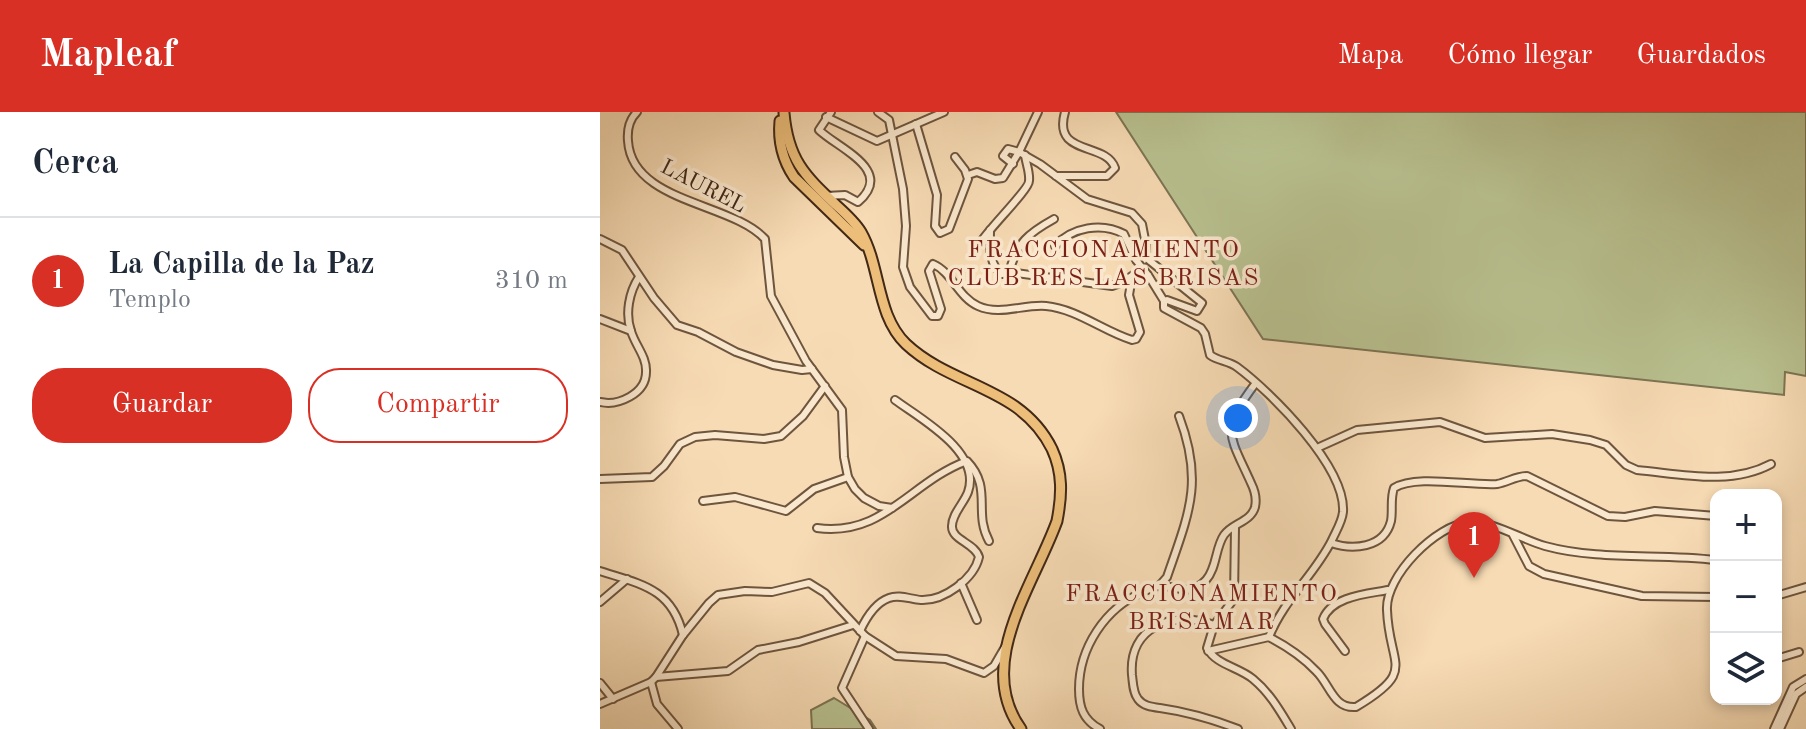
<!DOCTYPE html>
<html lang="es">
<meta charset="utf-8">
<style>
body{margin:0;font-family:"Old Standard TT",serif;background:#f6f6f7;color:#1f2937}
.controls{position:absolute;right:24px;bottom:24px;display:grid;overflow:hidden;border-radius:16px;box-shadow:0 4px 12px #0003}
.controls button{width:72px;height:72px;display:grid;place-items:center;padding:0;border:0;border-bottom:2px solid #e0e1e3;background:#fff;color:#1f2937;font:40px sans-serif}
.you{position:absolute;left:638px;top:306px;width:28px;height:28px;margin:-20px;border:6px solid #fff;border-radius:50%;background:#1a73e8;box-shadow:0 0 0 12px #1a73e833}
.badge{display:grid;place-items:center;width:52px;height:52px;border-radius:50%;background:#d93025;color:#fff;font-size:26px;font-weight:700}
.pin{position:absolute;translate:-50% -66px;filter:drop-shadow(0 2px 4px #0008)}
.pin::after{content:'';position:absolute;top:42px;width:28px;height:24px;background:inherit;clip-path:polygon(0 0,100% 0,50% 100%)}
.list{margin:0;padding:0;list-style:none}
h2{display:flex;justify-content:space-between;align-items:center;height:104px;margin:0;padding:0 32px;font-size:34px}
h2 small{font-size:26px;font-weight:400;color:#747a83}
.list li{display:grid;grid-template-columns:52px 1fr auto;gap:24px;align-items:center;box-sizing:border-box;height:128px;padding:0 32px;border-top:2px solid #e0e1e3}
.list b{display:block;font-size:30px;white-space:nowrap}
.list p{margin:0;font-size:26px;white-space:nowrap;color:#747a83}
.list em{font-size:26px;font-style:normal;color:#747a83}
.actions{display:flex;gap:16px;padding:24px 32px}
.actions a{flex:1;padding:18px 0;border:2px solid #d93025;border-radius:32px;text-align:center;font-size:28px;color:#d93025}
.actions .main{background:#d93025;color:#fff}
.icon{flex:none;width:44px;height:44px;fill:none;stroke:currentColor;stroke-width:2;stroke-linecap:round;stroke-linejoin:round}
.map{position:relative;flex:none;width:1206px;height:617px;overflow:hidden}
header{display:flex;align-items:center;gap:48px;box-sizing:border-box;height:112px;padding:0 40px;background:#d93025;color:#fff}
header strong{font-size:38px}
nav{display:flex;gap:44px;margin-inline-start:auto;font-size:28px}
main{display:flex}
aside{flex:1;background:#fff}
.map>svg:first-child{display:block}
</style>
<header>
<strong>Mapleaf</strong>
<nav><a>Mapa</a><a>Cómo llegar</a><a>Guardados</a></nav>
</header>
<main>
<aside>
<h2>Cerca<small></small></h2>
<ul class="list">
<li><span class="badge">1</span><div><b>La Capilla de la Paz</b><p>Templo</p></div><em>310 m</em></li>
</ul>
<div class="actions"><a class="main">Guardar</a><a>Compartir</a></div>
</aside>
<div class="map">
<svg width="1206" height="617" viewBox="0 0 1206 617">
<rect width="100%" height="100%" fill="#f7dbb4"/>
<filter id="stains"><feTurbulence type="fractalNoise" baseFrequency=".0025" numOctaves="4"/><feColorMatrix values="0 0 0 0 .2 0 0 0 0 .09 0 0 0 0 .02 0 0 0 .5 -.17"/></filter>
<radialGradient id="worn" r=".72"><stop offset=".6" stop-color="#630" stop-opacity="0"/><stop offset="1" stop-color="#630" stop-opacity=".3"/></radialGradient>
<g fill="#b9c190" stroke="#7d7454" stroke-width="2">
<path d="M516,0H1206V264L1185,260L1184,283L663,227Z"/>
<path d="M234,586L270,608L276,617H212L211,598Z"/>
</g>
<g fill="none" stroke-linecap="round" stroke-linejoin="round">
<defs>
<g id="minor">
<path d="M37,0C29,8 27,18 28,29C32,91 131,90 165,127L171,184L206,249L242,298L244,345L248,365L255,377L264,386L279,394L292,396"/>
<path d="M278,0L289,8L303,77L306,114L303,155L310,175L332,204H338L341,197L329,159L333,152C352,160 358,185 378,194C400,204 423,192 446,194C477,197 503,219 532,228L536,227L540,220L529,183L532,165"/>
<path d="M226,5L277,29L344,0"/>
<path d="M316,12L337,83L335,114L340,121L349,117L368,67L365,58L355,45"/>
<path d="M413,52L403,44L408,37L419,40L440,52L487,87L532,101L542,112L546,133L545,145L536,161L523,170L512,174L409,160C418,130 427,122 454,107"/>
<path d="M368,63L377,60L395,67L403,66L419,40L438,0"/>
<path d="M456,64H507L515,56C506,29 452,45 465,0"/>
<path d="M226,84L245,83L258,90C295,58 239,37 219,18L231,0"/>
<path d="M390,118C390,133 388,152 402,162L409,160"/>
<path d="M0,127L22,138L54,186L77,213L98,220L136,240L173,253L202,258L212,257"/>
<path d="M378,134C387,118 429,78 429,69C430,60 426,52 425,43"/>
<path d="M455,134C472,115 502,110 524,122L536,148"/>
<path d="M545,145L602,191L597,199L567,188L564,189V196L601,216L605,222L610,243C618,249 629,249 637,255C671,280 746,355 743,400C742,410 736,419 732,428C714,464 684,487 669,525"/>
<path d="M548,163L564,189"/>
<path d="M0,207L31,219"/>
<path d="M0,290C18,294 46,282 46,260C47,245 35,233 31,219C25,202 29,180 39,165"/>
<path d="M717,336L757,318L840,310L885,326L952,322L990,328L1006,333L1026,353L1037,358C1081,362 1130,374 1171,352"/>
<path d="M0,367L52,365L64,354L80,332L95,325L115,323L164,327L181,324L203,304L225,274"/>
<path d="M103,389L135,385L186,399L214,377L248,365"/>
<path d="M635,415L634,487L614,513L607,536C616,553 639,555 653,567C670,581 680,599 691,617"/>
<path d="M217,416C284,425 310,370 367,349C393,376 373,400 389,429"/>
<path d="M913,423L929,454L944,462L1042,484L1116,485"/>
<path d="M731,431C752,438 784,437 791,409C793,398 790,387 794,376C816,362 869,374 897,372C908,370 916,364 927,364L1008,404L1025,405L1055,399L1116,404"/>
<path d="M0,459C40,472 72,476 83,523"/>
<path d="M361,471L377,508"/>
<path d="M559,474L567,465C589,401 604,370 579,304"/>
<path d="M1176,484L1206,475"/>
<path d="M0,490L27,467"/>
<path d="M614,513C574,498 528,514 532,563C533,571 533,581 538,587C543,594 552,595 560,596C588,600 612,607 638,617"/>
<path d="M260,519C266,506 275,491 289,486C299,482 310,487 321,488C344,489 374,467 379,445C375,431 351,428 352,414C352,402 364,391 368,380C382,340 321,307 295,288"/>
<path d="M265,524L242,576L269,617"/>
<path d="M608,539L669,525C686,534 703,545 716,559C730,572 733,597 756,595C818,558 789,555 787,498C785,464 836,413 869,410C891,408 923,428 945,434C1000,449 1059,441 1116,448"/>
<path d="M745,539L725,512L723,507C732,484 767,482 788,478"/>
<path d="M1176,547L1199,540"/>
<path d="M56,565L83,523L109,491L118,483L145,479L172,480L209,471L225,481L265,524L296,544L346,547L384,561L394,554L405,535"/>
<path d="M51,570L57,592L78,617"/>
<path d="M0,571L13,587"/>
<path d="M0,592L51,570L56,565L128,559L158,538L199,530L253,513"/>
<path d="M500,617C483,608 479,595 479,577C479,536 505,496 543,480C547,478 555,474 560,474C577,474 590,485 606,468C617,456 615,436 624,423C632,411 651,410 655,395C657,386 655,379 651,371C629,322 620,319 655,272"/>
<path d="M1174,617L1193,575L1206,567"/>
<path d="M1180,617L1196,582L1206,575"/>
</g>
<g id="primary">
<path d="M184,1C188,47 204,63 236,93C245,101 255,110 261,120C281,155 276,203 306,232C353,276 421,274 452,337C463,361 462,383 457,409C434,473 374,552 421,617"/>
<path d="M180,9C178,30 182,47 194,65L264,133"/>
</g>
</defs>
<use href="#minor" stroke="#6e553e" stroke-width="10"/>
<use href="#primary" stroke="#412817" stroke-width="13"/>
<use href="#minor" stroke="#fae8ce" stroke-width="6"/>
<use href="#primary" stroke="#ecbe7a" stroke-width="9"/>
<defs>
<path id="minor-bridge" d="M536,148L548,163"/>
</defs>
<use href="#minor-bridge" stroke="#6e553e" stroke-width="10" stroke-linecap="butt"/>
<use href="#minor-bridge" stroke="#fae8ce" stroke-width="6"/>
</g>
<g text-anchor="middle" stroke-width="7" stroke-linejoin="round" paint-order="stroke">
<g font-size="22" fill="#412817" stroke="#fae8ce">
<text transform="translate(104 73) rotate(27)" y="8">LAUREL</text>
</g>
<g font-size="24" letter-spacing="2" fill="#7a1f14" stroke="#fae8ce">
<text x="504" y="145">FRACCIONAMIENTO<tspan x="504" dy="28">CLUB RES LAS BRISAS</tspan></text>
<text x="602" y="489">FRACCIONAMIENTO<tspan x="602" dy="28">BRISAMAR</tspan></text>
</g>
</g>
<rect width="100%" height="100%" filter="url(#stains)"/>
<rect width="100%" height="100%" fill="url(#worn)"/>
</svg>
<div class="controls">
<button>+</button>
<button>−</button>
<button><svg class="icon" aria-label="layers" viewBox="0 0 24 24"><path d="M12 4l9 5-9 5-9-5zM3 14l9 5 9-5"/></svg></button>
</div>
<div class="you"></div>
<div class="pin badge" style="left:874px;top:466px">1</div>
</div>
</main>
